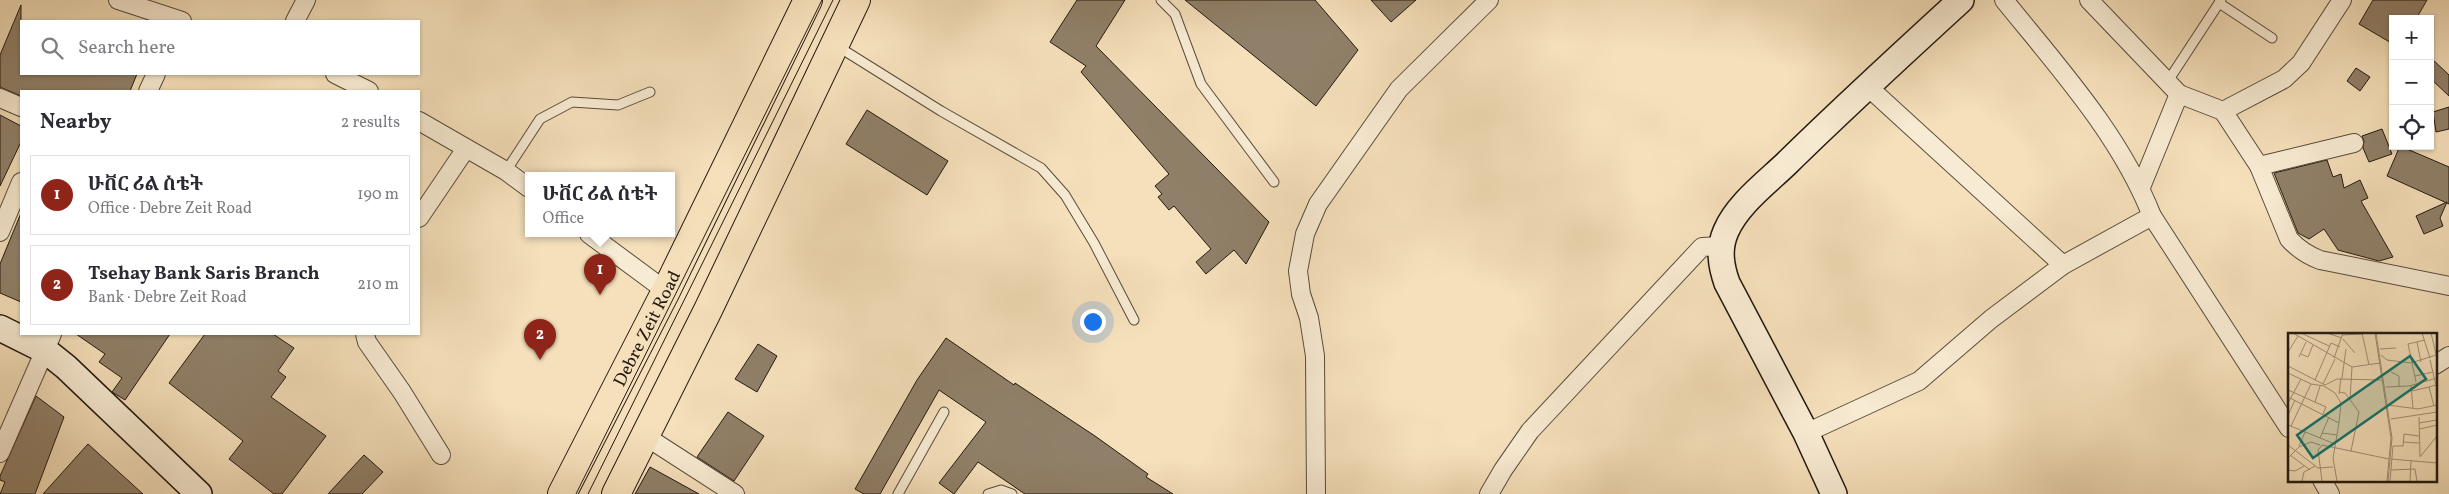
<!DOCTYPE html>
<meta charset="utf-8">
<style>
body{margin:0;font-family:Vollkorn,"Noto Serif Ethiopic",serif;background:#f2f2f3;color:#2b2b33}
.controls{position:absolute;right:15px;top:15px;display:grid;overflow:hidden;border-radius:0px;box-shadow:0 1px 4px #0004}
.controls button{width:45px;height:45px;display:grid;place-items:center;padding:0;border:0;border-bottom:1px solid #e1e1e2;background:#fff;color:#2b2b33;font:25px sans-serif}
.you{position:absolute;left:1092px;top:321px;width:18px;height:18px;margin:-12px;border:4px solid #fff;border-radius:50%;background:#1a73e8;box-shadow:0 0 0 8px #1a73e833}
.badge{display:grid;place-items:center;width:32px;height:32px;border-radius:50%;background:#8f2418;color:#fff;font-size:16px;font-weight:700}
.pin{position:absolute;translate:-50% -41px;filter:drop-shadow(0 1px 2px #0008)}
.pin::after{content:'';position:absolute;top:26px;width:18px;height:15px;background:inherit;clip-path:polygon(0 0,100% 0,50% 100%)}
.popup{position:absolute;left:525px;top:172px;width:150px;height:65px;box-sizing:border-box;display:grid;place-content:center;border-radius:0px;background:#fff;filter:drop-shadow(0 1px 4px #0005);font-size:16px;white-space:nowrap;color:#7c7c81}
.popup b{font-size:19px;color:#2b2b33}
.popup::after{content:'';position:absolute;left:50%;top:100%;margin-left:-10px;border:10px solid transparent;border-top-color:#fff}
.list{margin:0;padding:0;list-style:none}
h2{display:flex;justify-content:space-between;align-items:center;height:65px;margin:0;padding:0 20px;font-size:21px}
h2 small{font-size:16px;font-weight:400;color:#7c7c81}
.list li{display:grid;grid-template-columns:32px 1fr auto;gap:15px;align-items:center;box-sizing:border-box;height:80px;margin:0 10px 10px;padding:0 10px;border:1px solid #e1e1e2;border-radius:0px}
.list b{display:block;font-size:19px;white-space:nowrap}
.list p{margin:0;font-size:16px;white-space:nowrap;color:#7c7c81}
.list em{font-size:16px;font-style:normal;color:#7c7c81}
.icon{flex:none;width:28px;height:28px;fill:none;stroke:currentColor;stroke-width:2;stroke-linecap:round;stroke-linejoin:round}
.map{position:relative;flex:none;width:2449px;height:494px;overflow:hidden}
.search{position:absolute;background:#fff;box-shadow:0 1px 4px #0004;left:20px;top:20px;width:400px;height:55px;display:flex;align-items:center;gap:12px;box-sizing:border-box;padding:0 18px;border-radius:0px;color:#7c7c81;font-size:19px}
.panel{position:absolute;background:#fff;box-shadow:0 1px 4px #0004;left:20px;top:90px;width:400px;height:245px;border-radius:0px}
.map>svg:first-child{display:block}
</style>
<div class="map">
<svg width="2449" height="494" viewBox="0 0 2449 494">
<rect width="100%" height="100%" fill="#f5e0bb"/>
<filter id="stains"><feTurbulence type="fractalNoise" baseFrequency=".004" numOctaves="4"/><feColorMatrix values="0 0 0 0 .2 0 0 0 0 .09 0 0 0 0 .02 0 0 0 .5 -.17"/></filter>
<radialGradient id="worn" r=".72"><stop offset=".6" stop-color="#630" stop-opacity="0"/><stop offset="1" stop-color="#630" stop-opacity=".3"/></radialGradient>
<g fill="#908069" stroke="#231910">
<path d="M1077,0H1125L1096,46L1269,222L1246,264L1234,250L1206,274L1196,262L1211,249L1174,206L1169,210L1158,197L1162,194L1155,186L1169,174L1081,72L1086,66L1050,42Z"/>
<path d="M1185,0H1315L1358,50L1316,106Z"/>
<path d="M1371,0H1416L1391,22Z"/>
<path d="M2373,0H2427L2416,19H2393V44L2359,24Z"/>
<path d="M21,5V74H137L130,91H21V96L0,87V55Z"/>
<path d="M2430,57L2449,75V96L2430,78Z"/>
<path d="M2356,68L2370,77L2360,91L2347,81Z"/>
<path d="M2449,107V129L2436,132L2433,112Z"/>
<path d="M867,110L948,161L927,195L846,144Z"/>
<path d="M0,115L21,126V142L0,186Z"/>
<path d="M2382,129L2392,154L2369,162L2363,148L2364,141L2362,136Z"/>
<path d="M2400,146L2449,167V204L2387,176Z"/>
<path d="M2327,160L2333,177L2341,174L2344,188L2360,180L2368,198L2361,201L2393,257L2379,261L2338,250L2324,229L2309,239L2298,233L2274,173Z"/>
<path d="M2447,202L2440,218L2443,226L2424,234L2416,216Z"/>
<path d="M21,213V302L0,293V264Z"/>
<path d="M76,334H170L125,400L112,392L122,378L99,362L105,354Z"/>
<path d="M205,334H273L294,348L278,371L286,377L271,397L326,436L282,494H274L229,459L243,441L169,383Z"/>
<path d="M946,338L1014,385L1015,383L1095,436L1148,474L1146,477L1173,494H1025L978,462L954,494L939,483L986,422L939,390L880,494H864L855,489L917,380Z"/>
<path d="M758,344L777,356L757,392L735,379Z"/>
<path d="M36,396L64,417L35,494H0L5,482L0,480V476Z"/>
<path d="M728,412L764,436L734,481L697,457Z"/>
<path d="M88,444L143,494H43Z"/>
<path d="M364,455L383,472L362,494H328Z"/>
<path d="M650,467L699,494H635Z"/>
</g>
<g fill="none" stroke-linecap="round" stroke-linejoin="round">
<defs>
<g id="lane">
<path d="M1161,0L1175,14L1201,84L1274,182"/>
<path d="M2219,3L2272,38"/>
<path d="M837,46L941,111L1041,168L1065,195L1094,243L1134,320"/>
<path d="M2168,81L2221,0"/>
<path d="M506,171L540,119L572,102L618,105L650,92"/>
<path d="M898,494L944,412"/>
<path d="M988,494L1001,490L1012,494"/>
</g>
<g id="street">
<path d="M118,0L182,21"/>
<path d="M2004,0C2059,68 2120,135 2152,216L2289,428"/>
<path d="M2089,0L2179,94"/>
<path d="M295,21L306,0"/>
<path d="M335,74L369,91"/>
<path d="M1866,85L2063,265"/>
<path d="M148,91L156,74"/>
<path d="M0,98L21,107"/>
<path d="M2223,111L2259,166L2289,239C2298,249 2307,255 2320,260L2449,286"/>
<path d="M419,121L506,171L529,188"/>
<path d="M2259,166L2354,143"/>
<path d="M2141,187L2179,94L2223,111L2284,79L2301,63L2342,0"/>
<path d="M419,218L465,150"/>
<path d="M0,232L21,182"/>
<path d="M589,234L666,291"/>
<path d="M365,334L367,342L402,392L441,455"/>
<path d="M2435,365L2449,356"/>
<path d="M1806,433L1919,381L1991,319L2063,265L2152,216"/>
<path d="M645,436L735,494"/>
<path d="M0,453L52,334"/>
<path d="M2322,480L2330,494"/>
<path d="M1316,494L1315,356L1309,318L1301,294L1298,271L1305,234L1318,204L1399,89L1489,0"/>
<path d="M1489,494L1503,470L1530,431L1702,247L1721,246"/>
</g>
<g id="secondary">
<path d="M0,328L46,351L66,367L199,494"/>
<path d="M1834,494L1806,433L1727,283C1721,266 1718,249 1726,231C1737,205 1766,183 1786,164C1843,108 1902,54 1961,0"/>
</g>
<g id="primary">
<path id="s1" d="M562,494L666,291L808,0"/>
<path d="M616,494L708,310L856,0"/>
</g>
</defs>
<use href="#lane" stroke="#584b3b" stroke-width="11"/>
<use href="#street" stroke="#584b3b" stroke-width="20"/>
<use href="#secondary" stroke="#231910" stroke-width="28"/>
<use href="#primary" stroke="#231910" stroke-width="30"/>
<use href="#lane" stroke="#f8ebd3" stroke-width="9"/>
<use href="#street" stroke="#f8ebd3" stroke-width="18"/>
<use href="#secondary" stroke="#f8ebd3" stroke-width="25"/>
<use href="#primary" stroke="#f5e0bb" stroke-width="28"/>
<g stroke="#231910" stroke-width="1">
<path d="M576,494L822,0"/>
<path d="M588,494L833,0"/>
</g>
</g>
<g text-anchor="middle" stroke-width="4" stroke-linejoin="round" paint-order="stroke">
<g font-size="18" fill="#231910" stroke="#f8ebd3">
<text dy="6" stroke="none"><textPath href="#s1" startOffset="186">Debre Zeit Road</textPath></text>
</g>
</g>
<g transform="translate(2288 333)">
<rect width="149" height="149" fill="#f5e0bb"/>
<path fill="none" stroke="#a19077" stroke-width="1" d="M5,0L64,34L92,30M13,0L41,13M39,0L54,5M74,0L81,32M87,0L103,105L99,148M88,0L104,105L100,148M134,0L142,25M143,0L149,25M54,2L74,1M55,6L67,20M129,9L133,29M92,16L108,15M0,19L10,3M13,21L20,24L25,12M93,22L99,27L123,30L148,22M11,24L18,9M46,25L55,0M142,27L149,57M0,33L37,52M103,39L111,43V54M0,40L23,51L36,53L47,60L53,70L51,90M127,43L145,39M54,45L58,16M27,47L43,10L52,14M128,49L120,11L137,7M35,51L47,26M37,52L49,46L94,47M123,53L125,75M98,54L121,53L149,45M0,57L38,74L35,81M124,58L141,54M51,59L57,60L71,79L63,118M51,61L53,45M0,64L51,90L45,125L49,148M62,66L64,34M27,69L32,53M0,70L13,46M100,72L130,76L149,72M146,73L141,54L148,52M0,82L7,67M131,84L132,123M103,86L149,79M131,90L149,87M0,92L47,111M3,93L23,51M132,96L149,92M34,100L49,102M32,105L41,84M115,109L131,110M0,112L30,135L45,134M34,112L101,126M11,113L17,99M105,113H115L116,101L131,103M2,122L22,137M132,124L149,103M0,125L11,114L23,109L32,112M103,126L149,130M0,137L7,138L16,133M103,137L127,136L129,148M14,148L16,139L27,133M34,148L30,117L34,112M102,148L105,113M122,148L123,128"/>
<path fill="#0f766e" fill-opacity="0.15" stroke="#0f766e" stroke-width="2.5" d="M122,23L138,46L25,125L9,102Z"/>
<rect width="149" height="149" fill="none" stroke="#231910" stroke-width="2.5"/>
</g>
<rect width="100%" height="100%" filter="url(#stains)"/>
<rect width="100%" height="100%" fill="url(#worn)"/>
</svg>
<div class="controls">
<button>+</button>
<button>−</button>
<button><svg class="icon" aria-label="locate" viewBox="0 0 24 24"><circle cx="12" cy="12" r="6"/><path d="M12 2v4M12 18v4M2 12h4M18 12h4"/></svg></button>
</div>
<div class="you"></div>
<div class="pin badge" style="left:600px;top:295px">1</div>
<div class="popup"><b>ሁቨር ሪል ስቴት</b>Office</div>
<div class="pin badge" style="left:540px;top:360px">2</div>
<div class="search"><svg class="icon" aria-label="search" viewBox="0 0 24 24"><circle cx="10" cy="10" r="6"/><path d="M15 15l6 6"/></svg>Search here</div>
<section class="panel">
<h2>Nearby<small>2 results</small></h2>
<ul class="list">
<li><span class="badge">1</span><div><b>ሁቨር ሪል ስቴት</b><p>Office · Debre Zeit Road</p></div><em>190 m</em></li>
<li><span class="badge">2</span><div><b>Tsehay Bank Saris Branch</b><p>Bank · Debre Zeit Road</p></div><em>210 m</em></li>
</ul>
</section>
</div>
